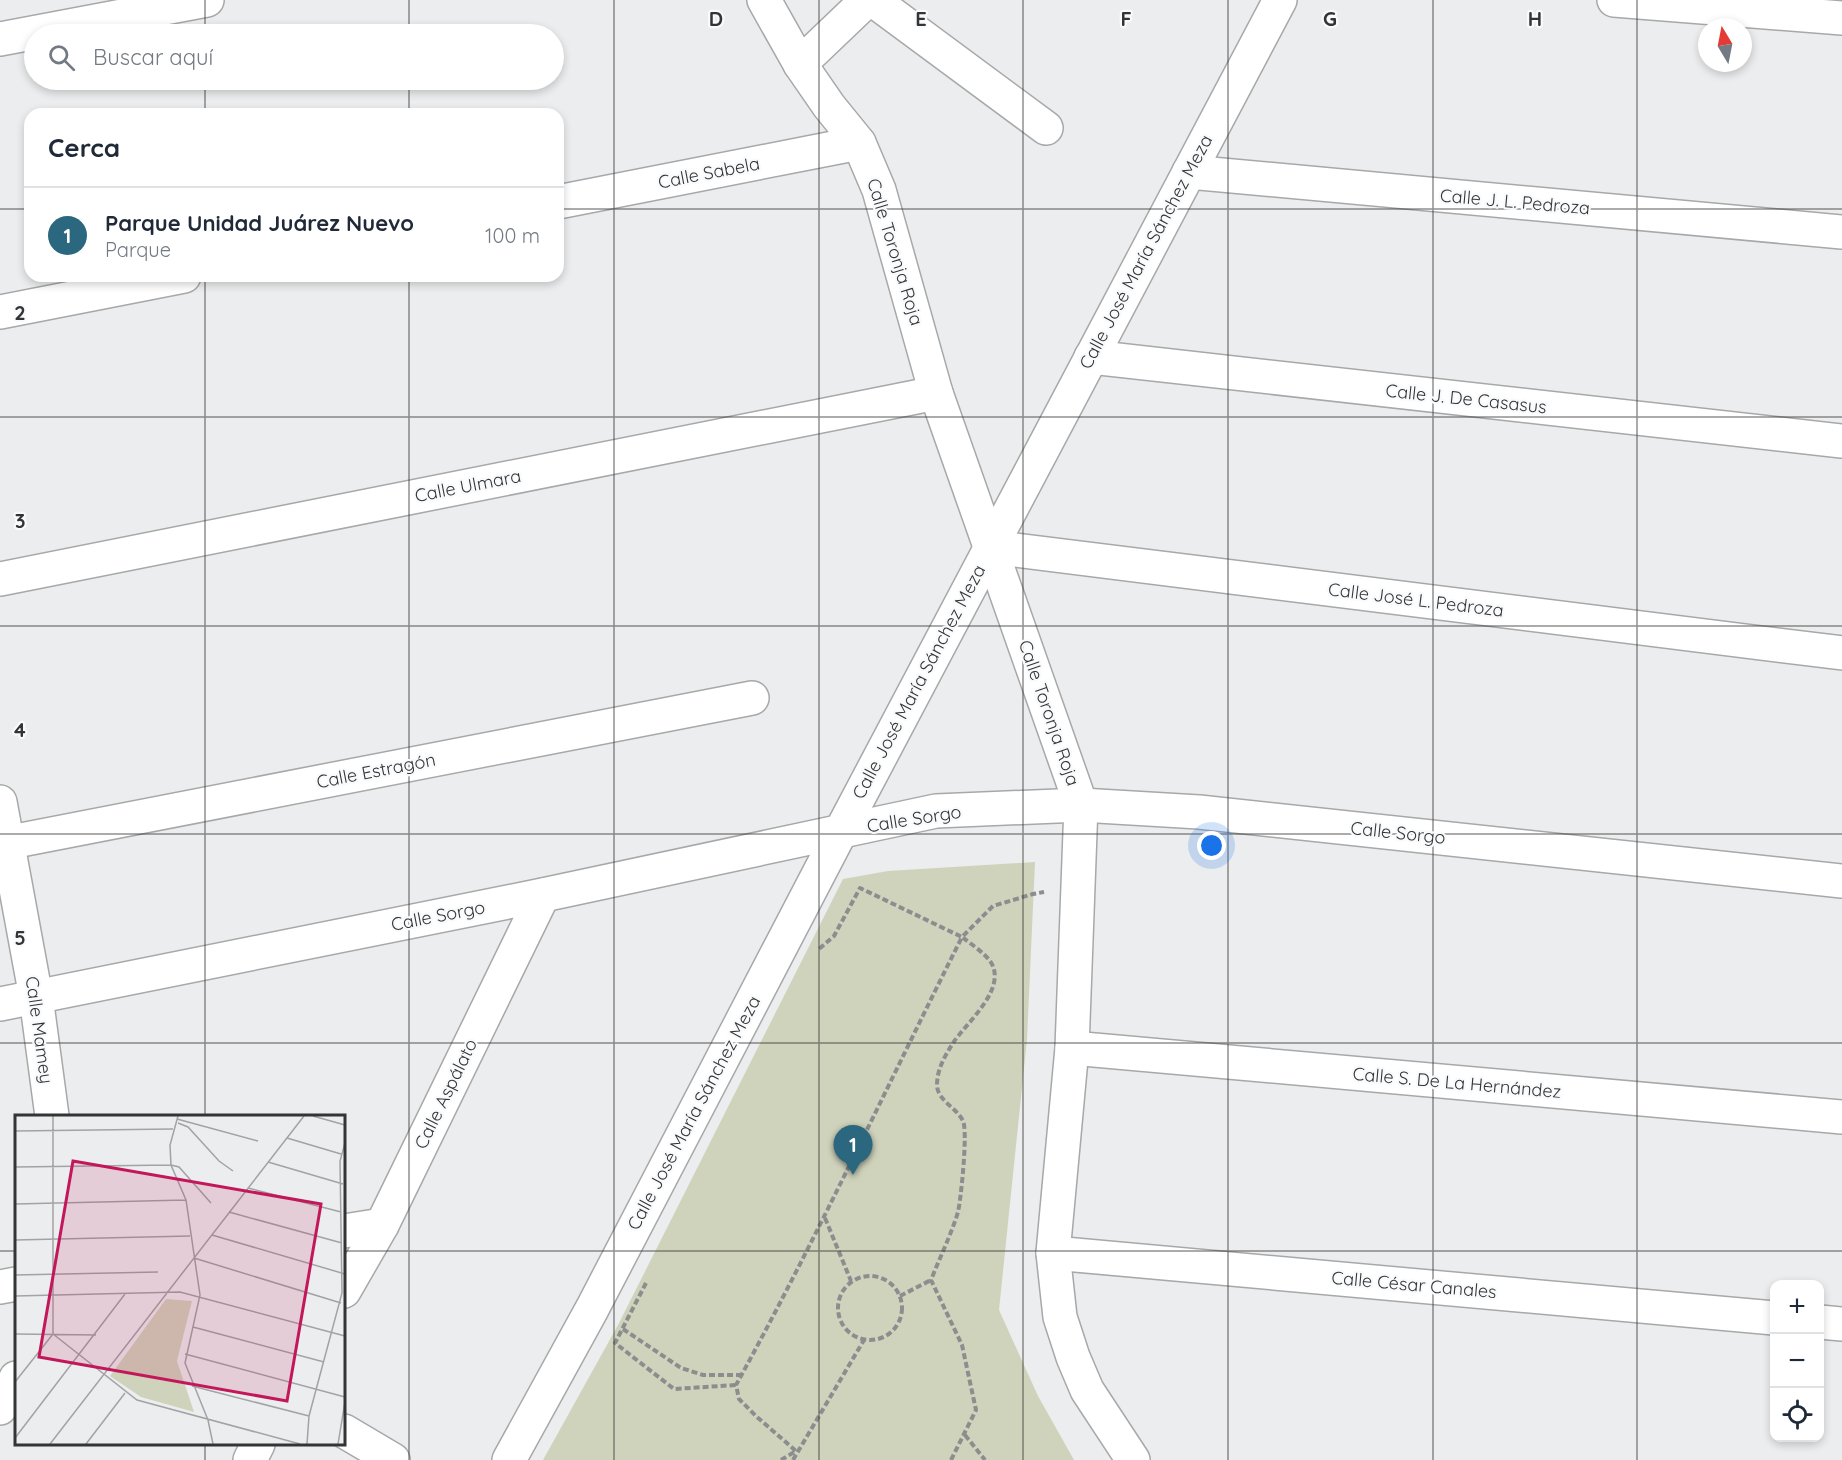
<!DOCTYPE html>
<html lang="es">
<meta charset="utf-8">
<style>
body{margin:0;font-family:Quicksand,sans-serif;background:#f6f6f7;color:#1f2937}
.controls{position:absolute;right:18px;bottom:18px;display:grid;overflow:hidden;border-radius:12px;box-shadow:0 3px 9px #0003}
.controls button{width:54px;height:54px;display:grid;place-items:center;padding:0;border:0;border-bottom:2px solid #e0e1e3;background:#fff;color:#1f2937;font:30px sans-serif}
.compass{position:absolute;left:1698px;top:18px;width:54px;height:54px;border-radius:50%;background:#fff;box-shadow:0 3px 9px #0003;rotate:350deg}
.you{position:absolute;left:1212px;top:846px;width:21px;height:21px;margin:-15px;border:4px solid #fff;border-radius:50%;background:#1a73e8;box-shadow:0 0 0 9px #1a73e833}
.badge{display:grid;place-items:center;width:39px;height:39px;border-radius:50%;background:#2b677f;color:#fff;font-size:20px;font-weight:700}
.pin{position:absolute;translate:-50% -50px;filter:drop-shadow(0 2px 3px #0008)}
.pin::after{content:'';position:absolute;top:32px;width:21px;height:18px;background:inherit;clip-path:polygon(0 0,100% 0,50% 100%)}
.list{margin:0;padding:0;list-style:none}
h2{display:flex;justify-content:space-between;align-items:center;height:78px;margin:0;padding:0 24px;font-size:26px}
h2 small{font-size:20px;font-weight:400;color:#747a83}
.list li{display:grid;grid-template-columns:39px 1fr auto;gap:18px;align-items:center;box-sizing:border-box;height:96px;padding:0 24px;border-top:2px solid #e0e1e3}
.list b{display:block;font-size:22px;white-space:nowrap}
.list p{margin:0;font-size:20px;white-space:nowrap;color:#747a83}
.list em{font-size:20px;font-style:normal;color:#747a83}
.icon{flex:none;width:33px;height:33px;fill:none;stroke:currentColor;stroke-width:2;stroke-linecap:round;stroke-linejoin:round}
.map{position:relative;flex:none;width:1842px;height:1460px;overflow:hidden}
.search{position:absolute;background:#fff;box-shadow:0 3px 9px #0003;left:24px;top:24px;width:540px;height:66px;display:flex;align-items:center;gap:15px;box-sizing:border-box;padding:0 21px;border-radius:33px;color:#747a83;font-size:22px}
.panel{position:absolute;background:#fff;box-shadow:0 3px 9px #0003;left:24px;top:108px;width:540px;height:174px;border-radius:18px}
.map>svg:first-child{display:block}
</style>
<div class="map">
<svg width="1842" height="1460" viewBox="0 0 1842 1460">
<rect width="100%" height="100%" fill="#ecedee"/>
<path fill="#cfd3bb" d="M1035,862L1027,1039L999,1310L1038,1396L1074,1460H543L618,1325L843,879L888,871Z"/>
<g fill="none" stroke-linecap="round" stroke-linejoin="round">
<defs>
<g id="minor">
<path d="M873,0L1046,128"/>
<path d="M1614,0L1842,18"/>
<path d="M0,39L207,0"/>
<path d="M800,64L867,0"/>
<path d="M1189,172L1842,232"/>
<path d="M558,202L859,143"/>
<path d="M0,312L184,276"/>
<path d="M1091,357L1842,441"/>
<path d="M991,547L1842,653"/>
<path d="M0,579L936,393"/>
<path d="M0,802L36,997L52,1116"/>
<path d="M0,844L752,698"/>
<path d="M1072,1048L1842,1117"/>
<path d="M344,1231L382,1225"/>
<path d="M1053,1253L1774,1318"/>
<path d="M0,1287L16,1284"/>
<path d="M344,1291L382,1225L543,895"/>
<path d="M1820,1322L1842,1324"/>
<path d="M0,1408L16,1378"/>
<path d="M344,1431L393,1460"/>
<path d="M250,1460L258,1444"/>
<path d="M509,1460L592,1309L841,831L1280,0"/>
</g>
<g id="tertiary">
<path d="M764,0L800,64L829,106L859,143L879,190L936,393L1081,805L1072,1048L1053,1253L1060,1317L1073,1357L1087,1390L1133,1460"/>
<path d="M0,1004L543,895L936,811L1081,805L1199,812L1842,881"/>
</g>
</defs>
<use href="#minor" stroke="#a7a8a9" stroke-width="36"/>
<use href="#tertiary" stroke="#a7a8a9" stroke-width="36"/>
<g stroke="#8c8d8e" stroke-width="4" stroke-dasharray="6 3" stroke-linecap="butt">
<path d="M825,1218L851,1281"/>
<circle cx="870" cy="1308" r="32"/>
<path d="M646,1283L615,1343L674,1389L736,1385"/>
<path d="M900,1296L931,1280"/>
<path d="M623,1329L681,1368L703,1375H741"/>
<path d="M965,1435L985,1460"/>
<path d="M781,1460L796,1451L757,1417L739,1399L736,1385C817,1238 887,1086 962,937L860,888L834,936L818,950"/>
<path d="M793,1460L864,1340"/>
<path d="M951,1460L976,1410L962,1345L931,1280C940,1257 951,1235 958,1212C961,1199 968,1131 963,1121C957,1108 937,1100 937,1085C937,1069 945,1056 953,1043C966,1023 1009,988 990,961C983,952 971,944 962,937L993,906L1033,894L1044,892"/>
</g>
<use href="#minor" stroke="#fff" stroke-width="33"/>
<use href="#tertiary" stroke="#fff" stroke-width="33"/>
</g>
<path fill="none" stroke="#333434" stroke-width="1.5" stroke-opacity="0.55" d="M205,0V34M409,0V34M614,0V1460M819,0V1460M1023,0V1460M1228,0V1460M1433,0V1460M1637,0V1460M205,80V114M409,80V114M0,209H30M558,209H1842M205,276V1116M409,276V1460M0,417H1842M0,626H1842M0,834H1842M0,1043H1842M0,1251H16M344,1251H1842M205,1444V1460"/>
<g text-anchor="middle" stroke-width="4.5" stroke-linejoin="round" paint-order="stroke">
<g font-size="18" fill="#333434" stroke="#f9fafc">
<text transform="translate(709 173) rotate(-11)" y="6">Calle Sabela</text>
<text transform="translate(1515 202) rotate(5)" y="6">Calle J. L. Pedroza</text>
<text transform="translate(895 252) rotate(73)" y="6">Calle Toronja Roja</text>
<text transform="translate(1146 252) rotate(-62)" y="6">Calle José María Sánchez Meza</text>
<text transform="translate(1466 399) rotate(6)" y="6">Calle J. De Casasus</text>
<text transform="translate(468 486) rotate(-11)" y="6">Calle Ulmara</text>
<text transform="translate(1416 600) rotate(7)" y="6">Calle José L. Pedroza</text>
<text transform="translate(919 682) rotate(-62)" y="6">Calle José María Sánchez Meza</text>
<text transform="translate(1049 713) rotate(71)" y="6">Calle Toronja Roja</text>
<text transform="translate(376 771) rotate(-11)" y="6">Calle Estragón</text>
<text transform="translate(914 819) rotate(-9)" y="6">Calle Sorgo</text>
<text transform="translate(1398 833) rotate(6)" y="6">Calle Sorgo</text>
<text transform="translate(438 916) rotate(-11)" y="6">Calle Sorgo</text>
<text transform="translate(39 1030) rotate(82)" y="6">Calle Mamey</text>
<text transform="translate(1457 1083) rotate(5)" y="6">Calle S. De La Hernández</text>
<text transform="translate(446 1094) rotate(-64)" y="6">Calle Aspálato</text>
<text transform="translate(694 1113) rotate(-62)" y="6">Calle José María Sánchez Meza</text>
<text transform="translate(1414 1285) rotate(5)" y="6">Calle César Canales</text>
</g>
</g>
<g transform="translate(15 1115)">
<rect width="330" height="330" fill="#ecedee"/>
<path d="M151,184L177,186L162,246L179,297L126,282L95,261Z" fill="#cfd3bb"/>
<path fill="none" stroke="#a2a3a4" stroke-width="1.5" d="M163,1L155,30L156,50L171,85L185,180L170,248L193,305L198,329M298,1L330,10M162,4L243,26M163,8L173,12L204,46L218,56M0,16L158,14M272,23L326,39M253,47L328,69M0,52L156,50L164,52L196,88M233,73L326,97M0,89L171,85M214,97L327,128M197,120L330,159M0,125L175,121M179,143L326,188M0,160L143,157M0,181L165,177L330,221M178,212L309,247M0,219L81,220M38,219L122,285L285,329M38,219V1M170,239L330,282M0,267L38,219M177,271L294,301M0,323L110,179M35,329L289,1M71,329L110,278M292,329L294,301L327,178L325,46L330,28M323,329L330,287"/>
<path fill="#c2185b" fill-opacity="0.15" stroke="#c2185b" stroke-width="3" d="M58,46L306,89L272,286L24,242Z"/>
<rect width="330" height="330" fill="none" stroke="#333434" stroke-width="3"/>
</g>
<g font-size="20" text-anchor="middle" font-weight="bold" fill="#333434" stroke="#f9fafc" stroke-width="4.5" stroke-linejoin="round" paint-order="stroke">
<text x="716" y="26">D</text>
<text x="921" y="26">E</text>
<text x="1126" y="26">F</text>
<text x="1330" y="26">G</text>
<text x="1535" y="26">H</text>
<text x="20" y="320">2</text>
<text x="20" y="528">3</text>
<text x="20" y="737">4</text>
<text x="20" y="945">5</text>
</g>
</svg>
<div class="controls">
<button>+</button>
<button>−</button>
<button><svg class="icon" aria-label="locate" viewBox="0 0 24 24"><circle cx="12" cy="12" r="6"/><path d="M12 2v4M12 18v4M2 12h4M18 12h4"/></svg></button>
</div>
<svg class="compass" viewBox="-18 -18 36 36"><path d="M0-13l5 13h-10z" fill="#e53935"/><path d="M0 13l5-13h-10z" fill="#747a83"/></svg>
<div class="you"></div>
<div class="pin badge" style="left:853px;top:1175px">1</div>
<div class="search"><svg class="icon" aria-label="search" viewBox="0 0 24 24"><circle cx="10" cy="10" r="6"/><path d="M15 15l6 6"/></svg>Buscar aquí</div>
<section class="panel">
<h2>Cerca<small></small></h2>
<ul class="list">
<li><span class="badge">1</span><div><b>Parque Unidad Juárez Nuevo</b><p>Parque</p></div><em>100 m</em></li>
</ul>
</section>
</div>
